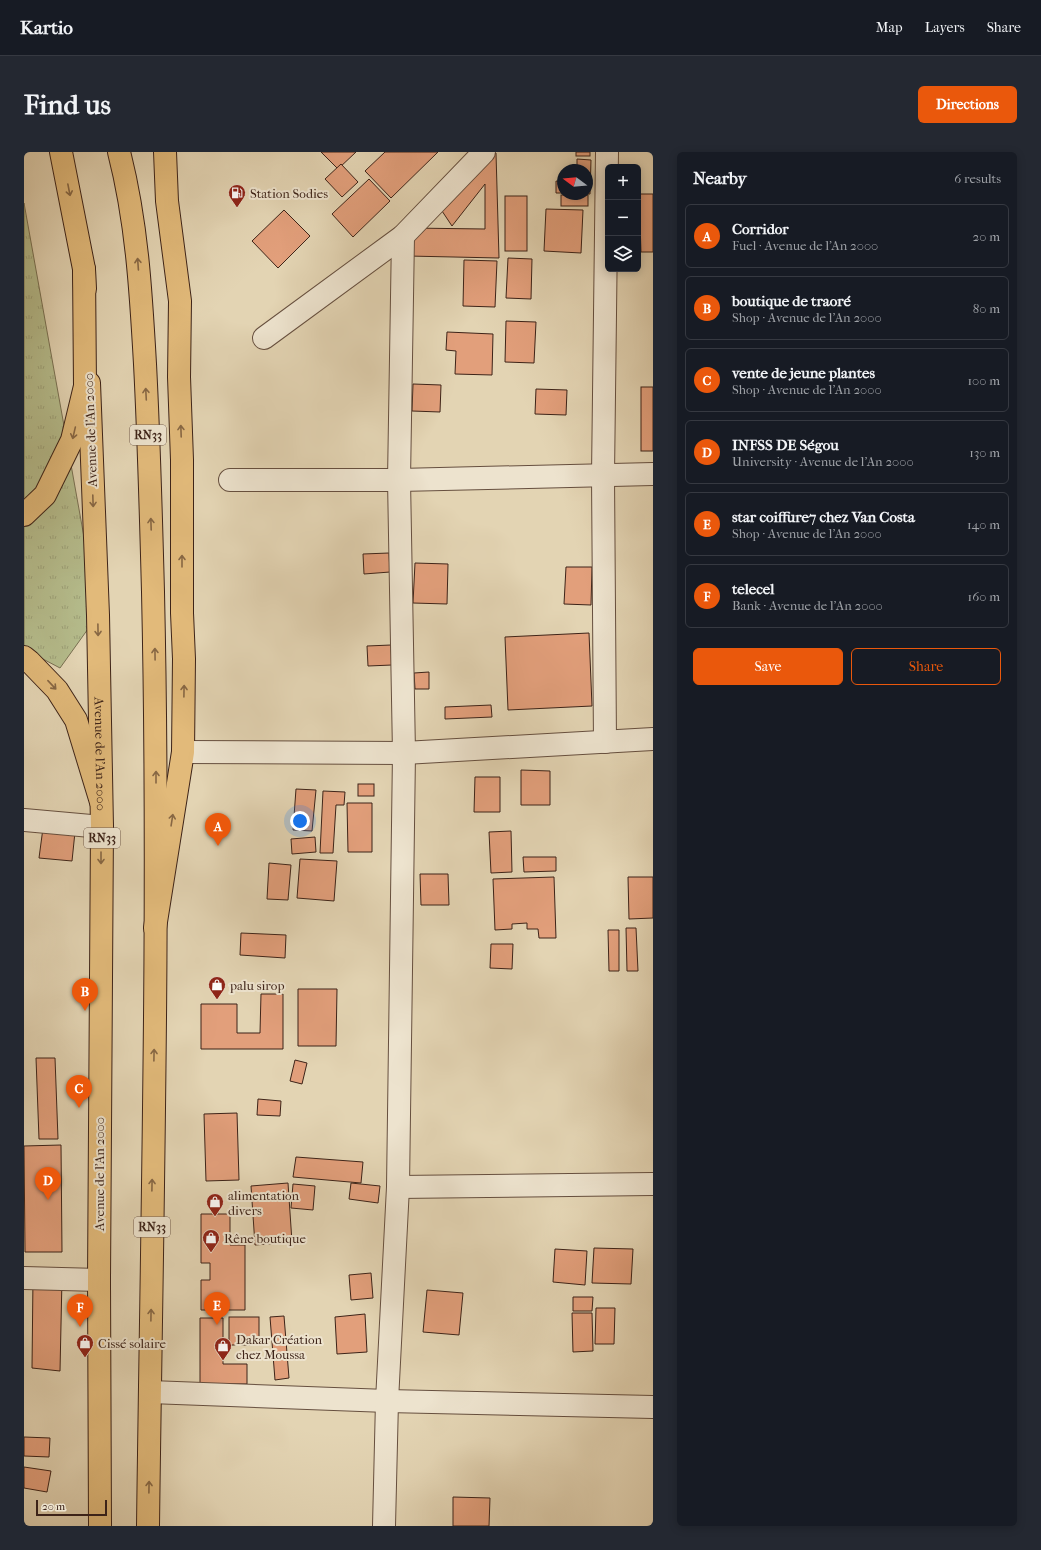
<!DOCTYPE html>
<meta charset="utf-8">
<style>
body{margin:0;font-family:"IM FELL French Canon",serif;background:#242831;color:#f1f3f6}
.controls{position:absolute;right:12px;top:12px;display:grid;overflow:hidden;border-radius:6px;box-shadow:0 2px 10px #0003}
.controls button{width:36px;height:36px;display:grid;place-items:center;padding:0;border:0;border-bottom:1px solid #363941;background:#171b24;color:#f1f3f6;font:20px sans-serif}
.compass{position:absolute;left:533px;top:12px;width:36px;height:36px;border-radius:50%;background:#171b24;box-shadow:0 2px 10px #0003;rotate:286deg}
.scale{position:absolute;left:12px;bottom:10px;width:71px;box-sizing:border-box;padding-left:4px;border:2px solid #3d2318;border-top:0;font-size:11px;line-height:14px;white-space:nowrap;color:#3d2318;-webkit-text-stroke:3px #ede3ce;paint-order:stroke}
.you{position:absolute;left:276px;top:669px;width:14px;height:14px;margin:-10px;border:3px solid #fff;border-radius:50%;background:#1a73e8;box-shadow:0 0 0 6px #1a73e833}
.badge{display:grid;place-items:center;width:26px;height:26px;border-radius:50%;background:#ea580c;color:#fff;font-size:13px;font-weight:700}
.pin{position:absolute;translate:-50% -33px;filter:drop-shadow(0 1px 2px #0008)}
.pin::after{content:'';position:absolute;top:21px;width:14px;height:12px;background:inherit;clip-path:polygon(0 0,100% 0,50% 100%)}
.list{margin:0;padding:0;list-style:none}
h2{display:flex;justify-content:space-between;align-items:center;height:52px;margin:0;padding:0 16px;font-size:17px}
h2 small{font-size:13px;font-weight:400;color:#9ea1a6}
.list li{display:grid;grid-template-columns:26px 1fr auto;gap:12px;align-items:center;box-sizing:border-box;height:64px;margin:0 8px 8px;padding:0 8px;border:1px solid #363941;border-radius:6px}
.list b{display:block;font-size:15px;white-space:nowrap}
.list p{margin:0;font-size:13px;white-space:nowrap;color:#9ea1a6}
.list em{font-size:13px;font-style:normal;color:#9ea1a6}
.actions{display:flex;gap:8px;padding:12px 16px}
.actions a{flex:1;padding:9px 0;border:1px solid #ea580c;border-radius:6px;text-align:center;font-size:14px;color:#ea580c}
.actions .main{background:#ea580c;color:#fff}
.icon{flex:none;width:22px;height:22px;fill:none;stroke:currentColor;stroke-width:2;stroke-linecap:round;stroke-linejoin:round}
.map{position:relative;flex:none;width:629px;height:1374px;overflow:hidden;border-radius:6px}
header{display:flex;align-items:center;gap:24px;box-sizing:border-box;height:56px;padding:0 20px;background:#171b24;border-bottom:1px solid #363941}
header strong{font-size:19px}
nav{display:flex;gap:22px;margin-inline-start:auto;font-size:14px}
.intro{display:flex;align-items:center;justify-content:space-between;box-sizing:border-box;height:96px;padding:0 24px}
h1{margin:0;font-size:28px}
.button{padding:10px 18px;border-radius:6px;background:#ea580c;color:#fff;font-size:14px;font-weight:700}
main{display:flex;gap:24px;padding:0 24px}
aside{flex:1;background:#171b24;border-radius:6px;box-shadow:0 2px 10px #0003}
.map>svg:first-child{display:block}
</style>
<header>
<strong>Kartio</strong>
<nav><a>Map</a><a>Layers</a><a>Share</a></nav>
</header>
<div class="intro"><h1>Find us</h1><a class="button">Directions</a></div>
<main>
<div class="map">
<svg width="629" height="1374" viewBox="0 0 629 1374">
<defs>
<pattern id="grass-tufts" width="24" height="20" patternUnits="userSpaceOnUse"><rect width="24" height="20" fill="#b5bc8c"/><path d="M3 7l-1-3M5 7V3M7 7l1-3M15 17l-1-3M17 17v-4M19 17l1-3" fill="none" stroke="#9da178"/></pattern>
</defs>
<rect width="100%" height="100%" fill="#e3d4b3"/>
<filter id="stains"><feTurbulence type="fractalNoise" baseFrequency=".005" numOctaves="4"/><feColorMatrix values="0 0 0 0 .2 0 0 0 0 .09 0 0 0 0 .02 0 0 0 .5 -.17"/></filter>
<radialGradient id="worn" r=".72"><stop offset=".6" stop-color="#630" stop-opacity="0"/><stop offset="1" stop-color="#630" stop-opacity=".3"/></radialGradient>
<path fill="url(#grass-tufts)" stroke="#797052" d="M0,51L74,463L36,516L0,497Z"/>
<g fill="#e29f7b" stroke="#3d2318">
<path d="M297,0H332L314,17Z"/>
<path d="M361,0H414L367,46L341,19Z"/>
<rect x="552" y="0" width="14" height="4"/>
<path d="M472,1L475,106L384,104L385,76L461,77V32L428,74L416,56Z"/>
<path d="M553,7L567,8L566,42H557H563V18H553Z"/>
<path d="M317,12L334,30L318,45L301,27Z"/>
<path d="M345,27L366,49L329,85L308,62Z"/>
<path d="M532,29L539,30V41H532Z"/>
<path d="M615,42H629V100H617Z"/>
<rect x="537" y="43" width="27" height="11"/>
<rect x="481" y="44" width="22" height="55"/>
<path d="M522,57L559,58L557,101L520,99Z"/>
<path d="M260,58L286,84L254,116L228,89Z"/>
<path d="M484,106L508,107L507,147L482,146Z"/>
<path d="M440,108L473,109L471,155L439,154Z"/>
<path d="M482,169L512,170L510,211L481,210Z"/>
<path d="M423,180L469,182L468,223L431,222L432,199L422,198Z"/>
<path d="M389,232L417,233L416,260L388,259Z"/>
<rect x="617" y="235" width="12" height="64"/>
<path d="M512,237L543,238L542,263L511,262Z"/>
<path d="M365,401L366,420L340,422L339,402Z"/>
<path d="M391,411L424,412L423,452L389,451Z"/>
<path d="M542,415H568L567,453L540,452Z"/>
<path d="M565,481L568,554L484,558L481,485Z"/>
<path d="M367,493L368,513L344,514L343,494Z"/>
<path d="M405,520V537H391L390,521Z"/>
<path d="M467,553L468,565L421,567V555Z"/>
<path d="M497,618L526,619V653H497Z"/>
<path d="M451,625H476V660H450Z"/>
<rect x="334" y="632" width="16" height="12"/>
<path d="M272,637L292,638L288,679L269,678Z"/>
<path d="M299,639L321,640L320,653H312L309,701H296Z"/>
<path d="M323,651H348V700H324Z"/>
<path d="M19,676L51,680L48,709L15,706Z"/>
<path d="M487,679L488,720L467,721L465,680Z"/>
<path d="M291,685L292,700L268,702L267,687Z"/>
<path d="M499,705H532V719L500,720Z"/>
<path d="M276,707L313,709L310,749L273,746Z"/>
<path d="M245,711L267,713L264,748L243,747Z"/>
<path d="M396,722H424L425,753H397Z"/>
<path d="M530,725L532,786H515L514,777H503V771L488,772V777L471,778L469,727Z"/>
<path d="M604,725H629V766L605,767Z"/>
<path d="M602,776H612L614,819H603Z"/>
<path d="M584,778H595V819H585Z"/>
<path d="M217,781L262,783L261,806L216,803Z"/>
<path d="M467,792H489L488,817L466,816Z"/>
<path d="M274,837H313L312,894H274Z"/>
<path d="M237,842H259V897H177V852H213V881H236Z"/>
<path d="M12,906H31L34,987H15Z"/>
<path d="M271,908L283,911L278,932L266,929Z"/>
<path d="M234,947L257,949L256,964L233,963Z"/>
<path d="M213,961L215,1028L182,1029L180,962Z"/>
<path d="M37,993L38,1100H1L0,994Z"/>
<path d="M272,1005L339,1010L337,1031L269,1025Z"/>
<path d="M264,1031L268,1090L231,1093L227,1034Z"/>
<path d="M327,1031L356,1034L354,1051L325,1047Z"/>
<path d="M269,1032L291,1034L289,1058L267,1056Z"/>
<path d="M177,1062H206V1093H221V1158H177V1128H186V1111H177Z"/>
<path d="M570,1096L609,1097L607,1132L568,1131Z"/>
<path d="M531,1097L563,1099L561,1133L529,1130Z"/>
<path d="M347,1121L349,1146L327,1148L325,1123Z"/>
<path d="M9,1126H38L36,1219L8,1216Z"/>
<path d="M403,1138L439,1141L435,1183L399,1180Z"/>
<path d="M549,1145H569L568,1159H549Z"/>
<path d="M572,1156H591L590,1192H571Z"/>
<path d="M548,1161H568L569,1199L549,1200Z"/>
<path d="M341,1162L343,1200L313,1202L311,1165Z"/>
<path d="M260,1164L265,1226L251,1228L246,1165Z"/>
<rect x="205" y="1165" width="30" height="28"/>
<path d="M176,1166H199V1212H223V1232H176Z"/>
<path d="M0,1285L26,1286L25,1305L0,1304Z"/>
<path d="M0,1315L27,1319L23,1340L0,1336Z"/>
<path d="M429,1345L466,1346L465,1374H429Z"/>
</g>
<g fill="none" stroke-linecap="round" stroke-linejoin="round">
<defs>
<g id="minor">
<path d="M240,186L379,84L460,0"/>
<path d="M206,328H375L629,322"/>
<path d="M581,590L579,324L583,0"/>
<path d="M159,600L380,601L629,587"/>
<path d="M0,668L78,675"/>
<path d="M374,1035L629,1032"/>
<path d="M0,1126L75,1128"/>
<path d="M126,1240L363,1249L629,1255"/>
<path d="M360,1374L363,1249L374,1035L380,601L375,328L379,84"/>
</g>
<g id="major">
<path d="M37,0L60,117L61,137"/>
<path d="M95,0C113,70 117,141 121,212C125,288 127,364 129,440C136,751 128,1063 124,1374"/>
<path id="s1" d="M65,231L74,463L78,675L75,1128L76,1374"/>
</g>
<g id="highway">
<path d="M0,363L21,343L48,288L61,234L60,117"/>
<path d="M0,505L5,509L33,538L52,568L77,650"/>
<path d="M131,776L159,600L160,507L158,461V308L155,225L156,149L143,49L141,0"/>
</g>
</defs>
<use href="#minor" stroke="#664f3f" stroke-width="24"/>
<use href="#major" stroke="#3d2318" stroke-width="24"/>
<use href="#highway" stroke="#3d2318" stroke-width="24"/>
<use href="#minor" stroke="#ede3ce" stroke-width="22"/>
<use href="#major" stroke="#e2ba7a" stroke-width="22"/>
<use href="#highway" stroke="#e2ba7a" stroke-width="22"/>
</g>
<defs><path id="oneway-shaft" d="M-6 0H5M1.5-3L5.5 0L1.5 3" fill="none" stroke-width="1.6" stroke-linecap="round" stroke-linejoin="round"/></defs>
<g stroke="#876744">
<use href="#oneway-shaft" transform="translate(45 38) rotate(79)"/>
<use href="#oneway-shaft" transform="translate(114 112) rotate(-94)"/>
<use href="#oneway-shaft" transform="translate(122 242) rotate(-93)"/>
<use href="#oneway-shaft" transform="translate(157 279) rotate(-92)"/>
<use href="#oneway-shaft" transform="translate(50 281) rotate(103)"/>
<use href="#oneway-shaft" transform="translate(69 349) rotate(88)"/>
<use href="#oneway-shaft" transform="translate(127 372) rotate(-92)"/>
<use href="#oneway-shaft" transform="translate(158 409) rotate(-90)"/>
<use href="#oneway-shaft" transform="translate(74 478) rotate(89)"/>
<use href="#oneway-shaft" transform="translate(131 502) rotate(-91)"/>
<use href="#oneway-shaft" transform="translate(28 533) rotate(47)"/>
<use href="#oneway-shaft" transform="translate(160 539) rotate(-89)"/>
<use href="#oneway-shaft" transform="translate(132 625) rotate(-90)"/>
<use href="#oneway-shaft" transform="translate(148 668) rotate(-81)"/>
<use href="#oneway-shaft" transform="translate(77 706) rotate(90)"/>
<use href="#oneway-shaft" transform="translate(130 903) rotate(-89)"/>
<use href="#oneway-shaft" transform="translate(128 1033) rotate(-89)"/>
<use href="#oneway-shaft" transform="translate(127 1163) rotate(-89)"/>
<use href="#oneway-shaft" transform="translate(125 1335) rotate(-89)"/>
</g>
<defs>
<symbol id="fuel-pin" viewBox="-11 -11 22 30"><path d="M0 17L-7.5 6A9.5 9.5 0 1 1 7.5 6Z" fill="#8f2418" stroke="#ede3ce"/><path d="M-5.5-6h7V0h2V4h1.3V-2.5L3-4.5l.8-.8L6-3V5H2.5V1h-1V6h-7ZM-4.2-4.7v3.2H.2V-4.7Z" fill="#fff"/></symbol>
<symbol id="shop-pin" viewBox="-11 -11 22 30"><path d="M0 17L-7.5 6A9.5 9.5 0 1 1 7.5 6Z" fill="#8f2418" stroke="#ede3ce"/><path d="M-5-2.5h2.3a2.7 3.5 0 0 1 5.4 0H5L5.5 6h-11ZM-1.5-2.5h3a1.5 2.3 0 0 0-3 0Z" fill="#fff"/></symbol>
</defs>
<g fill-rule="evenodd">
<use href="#fuel-pin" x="203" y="31" width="20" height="27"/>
<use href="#shop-pin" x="183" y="823" width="20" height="27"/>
<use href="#shop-pin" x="181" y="1040" width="20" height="27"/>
<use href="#shop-pin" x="177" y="1076" width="20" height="27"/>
<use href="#shop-pin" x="51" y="1181" width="20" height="27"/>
<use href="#shop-pin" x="189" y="1184" width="20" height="27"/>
</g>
<g text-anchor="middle" stroke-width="4" stroke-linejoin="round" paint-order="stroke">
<g fill="#ede3ce" stroke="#725d4f" stroke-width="1">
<rect x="106" y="273" width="36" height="20" rx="3"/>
<rect x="60" y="676" width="36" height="20" rx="3"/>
<rect x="110" y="1065" width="36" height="20" rx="3"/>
</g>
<g font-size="12" font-weight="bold" fill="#3d2318">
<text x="124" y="287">RN33</text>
<text x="78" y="690">RN33</text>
<text x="128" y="1079">RN33</text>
</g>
<g font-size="13" fill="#3d2318" stroke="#ede3ce" text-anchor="start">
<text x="226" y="46">Station Sodies</text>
<text x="206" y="838">palu sirop</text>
<text x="204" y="1048">alimentation<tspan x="204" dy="15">divers</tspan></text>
<text x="200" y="1091">Rêne boutique</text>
<text x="212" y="1192">Dakar Création<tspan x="212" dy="15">chez Moussa</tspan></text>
<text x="74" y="1196">Cissé solaire</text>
</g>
<g font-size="13" fill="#3d2318" stroke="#ede3ce">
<text transform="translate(66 278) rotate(-92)" y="5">Avenue de l'An 2000</text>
<text dy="5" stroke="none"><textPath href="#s1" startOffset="371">Avenue de l'An 2000</textPath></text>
<text transform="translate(75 1022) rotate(-90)" y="5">Avenue de l'An 2000</text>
</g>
</g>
<rect width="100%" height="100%" filter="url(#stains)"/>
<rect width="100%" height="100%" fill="url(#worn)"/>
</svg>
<div class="controls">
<button>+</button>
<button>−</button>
<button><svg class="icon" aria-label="layers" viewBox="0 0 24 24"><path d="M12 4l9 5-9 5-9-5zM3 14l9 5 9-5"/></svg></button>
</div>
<svg class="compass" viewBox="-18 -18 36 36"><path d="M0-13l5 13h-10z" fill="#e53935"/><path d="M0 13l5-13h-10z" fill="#9ea1a6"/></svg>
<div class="scale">20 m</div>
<div class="you"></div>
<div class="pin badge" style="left:194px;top:694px">A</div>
<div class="pin badge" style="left:61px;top:859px">B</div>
<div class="pin badge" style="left:55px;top:956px">C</div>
<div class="pin badge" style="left:24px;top:1048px">D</div>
<div class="pin badge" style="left:193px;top:1173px">E</div>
<div class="pin badge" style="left:56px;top:1175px">F</div>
</div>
<aside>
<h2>Nearby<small>6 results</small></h2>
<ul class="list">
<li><span class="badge">A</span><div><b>Corridor</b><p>Fuel · Avenue de l'An 2000</p></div><em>20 m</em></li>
<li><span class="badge">B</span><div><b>boutique de traoré</b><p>Shop · Avenue de l'An 2000</p></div><em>80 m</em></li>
<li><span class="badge">C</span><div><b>vente de jeune plantes</b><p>Shop · Avenue de l'An 2000</p></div><em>100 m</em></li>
<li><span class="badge">D</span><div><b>INFSS DE Ségou</b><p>University · Avenue de l'An 2000</p></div><em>130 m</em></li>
<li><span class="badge">E</span><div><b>star coiffure7 chez Van Costa</b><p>Shop · Avenue de l'An 2000</p></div><em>140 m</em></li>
<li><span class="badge">F</span><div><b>telecel</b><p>Bank · Avenue de l'An 2000</p></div><em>160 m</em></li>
</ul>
<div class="actions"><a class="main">Save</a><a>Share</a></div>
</aside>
</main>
